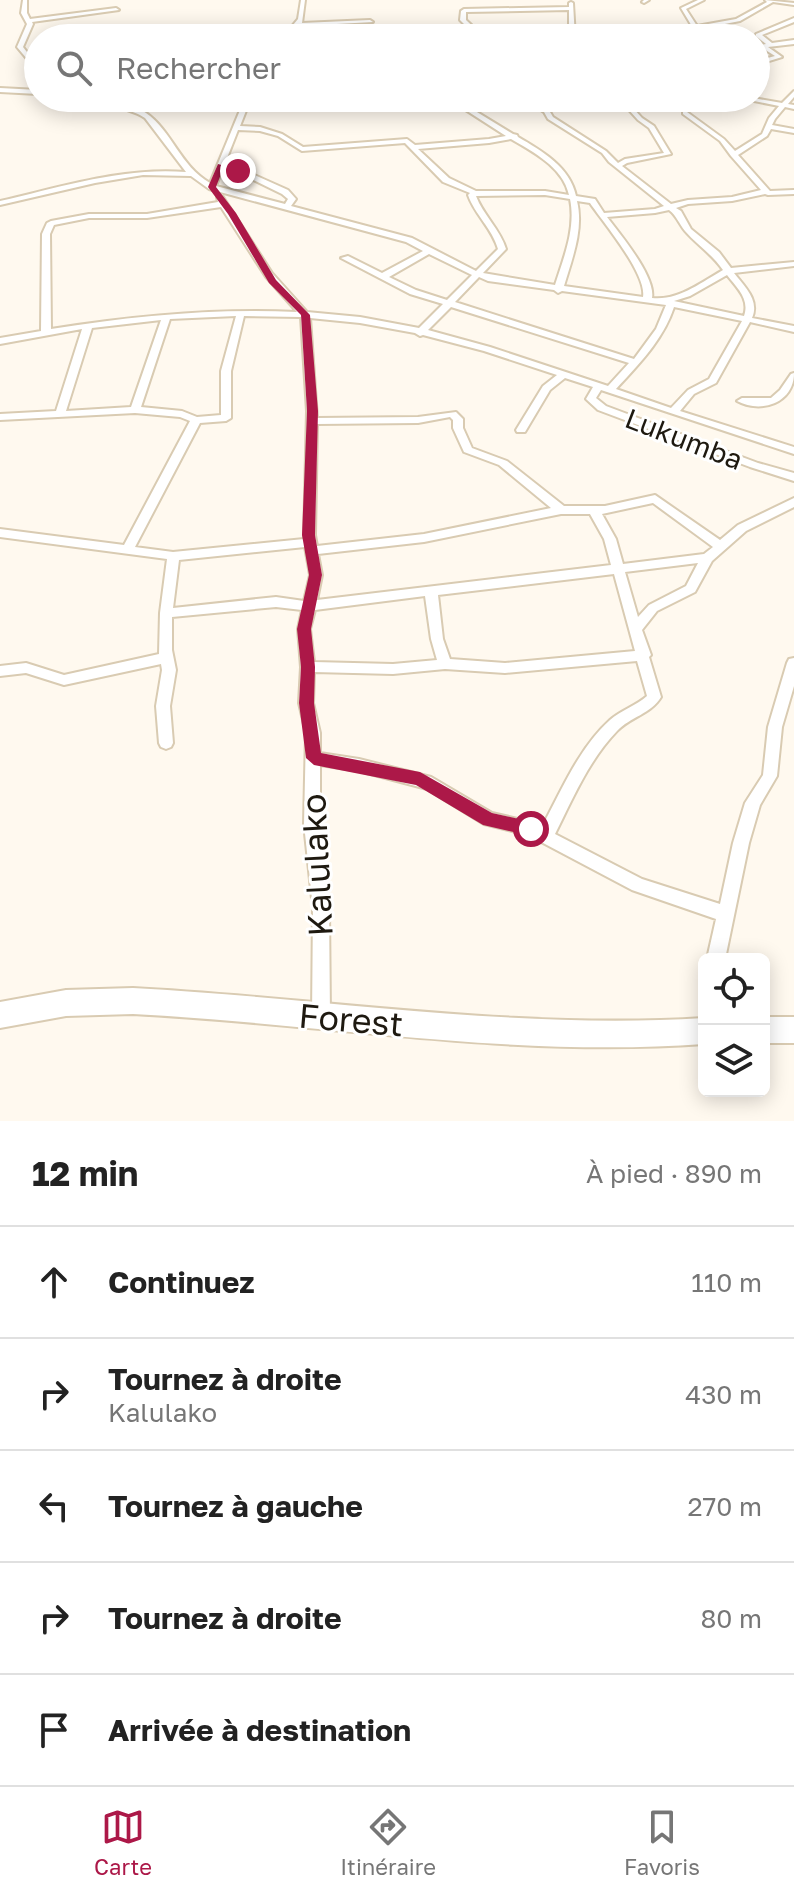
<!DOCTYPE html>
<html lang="fr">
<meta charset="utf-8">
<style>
body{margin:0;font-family:"Golos Text",sans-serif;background:#f2f2f2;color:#222}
.controls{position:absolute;right:24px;bottom:24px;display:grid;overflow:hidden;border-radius:12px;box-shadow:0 4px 20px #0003}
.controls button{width:72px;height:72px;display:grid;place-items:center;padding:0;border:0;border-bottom:2px solid #e0e0e0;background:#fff;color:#222;font:40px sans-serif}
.stop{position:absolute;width:24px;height:24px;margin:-18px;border:6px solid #ac1848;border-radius:50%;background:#fff}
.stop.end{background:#ac1848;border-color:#fff;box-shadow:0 2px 8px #0008}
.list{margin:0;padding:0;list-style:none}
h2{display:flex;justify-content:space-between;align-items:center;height:104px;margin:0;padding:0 32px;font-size:34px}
h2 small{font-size:26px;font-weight:400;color:#767676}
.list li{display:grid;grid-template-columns:52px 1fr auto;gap:24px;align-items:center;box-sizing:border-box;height:112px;padding:0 32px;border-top:2px solid #e0e0e0}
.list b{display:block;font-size:30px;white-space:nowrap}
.list p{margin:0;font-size:26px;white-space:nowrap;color:#767676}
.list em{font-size:26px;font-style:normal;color:#767676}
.icon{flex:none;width:44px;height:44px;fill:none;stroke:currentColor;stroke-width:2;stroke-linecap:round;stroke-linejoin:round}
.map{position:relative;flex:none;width:794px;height:1121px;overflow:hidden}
.search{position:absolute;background:#fff;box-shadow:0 4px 20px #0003;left:24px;right:24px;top:24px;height:88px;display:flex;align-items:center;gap:20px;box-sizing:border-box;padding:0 28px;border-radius:44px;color:#767676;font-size:30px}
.sheet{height:664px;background:#fff}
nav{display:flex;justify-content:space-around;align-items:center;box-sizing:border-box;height:112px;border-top:2px solid #e0e0e0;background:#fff;font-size:22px;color:#767676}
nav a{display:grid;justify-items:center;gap:4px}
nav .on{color:#ac1848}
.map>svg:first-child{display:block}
</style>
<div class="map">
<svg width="794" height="1121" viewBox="0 0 794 1121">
<rect width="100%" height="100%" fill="#fff9ef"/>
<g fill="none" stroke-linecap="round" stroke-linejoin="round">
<defs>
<g id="street">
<path d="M23,0H27V13L30,19L116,8L119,10L32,22L33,24L23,47L38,66V72L17,47L27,24L21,13Z"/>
<path d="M301,0H305L302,23L370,20L373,22L300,26L295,38H289L295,26L293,25L298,19Z"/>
<path d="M644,0H649L644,3L642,2Z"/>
<path d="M698,0H704L686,9L697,26L736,19L767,2L765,0L794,3V5L773,2L740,21L699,29L705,38H699L681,8Z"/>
<path d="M571,2L573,3L575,38H569V10L466,12V20L485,38H479L472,32L413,35H411L412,38H406L405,34L413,31L469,29L460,20L461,11L464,9L569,7V3Z"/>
<path d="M794,18V22L762,35L772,43L794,40V44L768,47L782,57L756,65V61L775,56L761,47V45L766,44L756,36V34Z"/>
<path d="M0,88L38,90V94L0,92Z"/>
<path d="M794,91V97L788,104L794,105V109L785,107L775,119L772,125L794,129V133L771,129L767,136L738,155L770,191L794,190V194L768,195L765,194L732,201L688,204L676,208L681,211L691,229L719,252L731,268L794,262V266L734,273C744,286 760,300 752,318L794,326V332L750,322L716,383L694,394L680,411L794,447V454L601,390L596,398L606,406L758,463L794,473V481L750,467L598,410L586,399L593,387L565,378L550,390L525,432H517L516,430L543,386L557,375L484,351L423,335L420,336L415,333L360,323L310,318L317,418L418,417L456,412L463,419V428L472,448L507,461L564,506H605L655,495L720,540L738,525L794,498V507L746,531L712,561L695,592L657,611L642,630L651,655L649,657L661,697C651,714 630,717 617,731C589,760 573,798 555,834L642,879L720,904L733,843L745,803L763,775L768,727L787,663L789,659L794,658V686L782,727L777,776L760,805L749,843L725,959H707L716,919L632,890L528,835L484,824L427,789L359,771L320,765V824L329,908L330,1017L327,1023L321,1026L315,1023L312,1017L313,908L304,824L306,733L299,703L301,667L298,629L302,610L276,607L172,617V650L176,670L170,706L173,743L171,747L166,749L161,747L159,743L156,706L162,670L161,664L64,685L26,673L0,676V666L26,663L64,675L159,654L160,613L167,559L0,537V529L124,545L190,421L180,417L135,413L0,420V414L56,411L82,329L0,344V338L41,331L42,234L47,223L51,221L89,214H147L218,202L217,197H223L272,273L307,312L360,317L419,328L443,304L410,294L341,258L348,256L382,273L423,251L406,242L209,189L191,176L143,175L95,183L0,205V201C62,187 122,167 186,172L145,118C132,109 116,110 105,98C113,98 115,102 122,104C130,107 139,108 146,113C172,131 180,166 210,183L245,98H251L240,126L260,127L282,134L303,147L407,139L415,145L489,139L506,136L447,98H454L513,134L517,135L518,137C542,151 570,167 576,196L595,199L604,213L655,209L664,206L609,162L602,153L548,119L544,112L523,98C534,98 548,106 553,117L606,151L618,163L625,159L664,153L649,128L638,120L618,98H624L642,118L654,126L671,154L627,163L622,166L671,204L688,200L732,197L761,190L731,156L720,141L683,114V112H687L724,139L735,151L762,134L769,118L779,106L739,98H753L782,103ZM238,130L260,131L278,136L302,151L405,143L443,182L470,193L468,195C475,215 492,228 498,249L476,271L412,238L291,206L296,199L288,190L232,165L225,163ZM511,139C533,152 563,167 569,195L545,191H476L449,178L418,149L489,143ZM223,167L229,168L282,194L288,199L285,204L216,186ZM545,195L570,199C576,228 564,257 555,285L483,273L506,249C500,229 483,215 476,196ZM577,201L590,203C603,222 647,274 643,297L564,286C572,259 584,229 577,201ZM221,207L266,277L297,312C213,308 133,316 51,329L50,234L54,225L89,218H147ZM669,210C677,216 679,224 685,231C697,245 711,253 723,270C702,282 678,301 652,298C656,277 620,234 607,217L655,213ZM429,254L472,275L447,300L416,290L389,277ZM727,275C737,288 750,299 744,316L674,301L690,296ZM479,277L488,281L554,290L558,293L562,291L666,305L656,329L634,359L455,302ZM451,307L629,363L608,386L490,347L428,330ZM674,307L742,321L709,379L688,390L671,408L616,389C639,364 663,340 674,307ZM236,316L221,371V415L197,417L182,411L141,407L170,319ZM244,316L301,317L307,411L304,539L173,552L135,547L200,423L226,421L231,418V371ZM161,320L131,407L66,411L92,328ZM450,417L453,420V428L464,452L499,465L551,508L424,534L317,546L315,535L317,424L418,423ZM653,503L713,547L704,554L623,564L616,539L602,514ZM561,514H590L604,539L611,565L317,600L322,575L318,554L424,542ZM305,547L310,575L304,601L276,597L173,608L179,560ZM698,563L686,586L649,605L638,617L625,572ZM614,574L635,651L505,663L450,659L443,639L438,595ZM425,596L431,639L437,660L393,664L314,662L310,629L315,610ZM637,661L647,696C636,706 621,710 610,720C579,748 561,791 542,827L531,822L492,813L431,777L359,759L320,753V733L313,703L314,672L393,674L445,669L505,673Z"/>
<path d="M794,373C794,403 761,414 737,401L742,398H771L780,390L791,374Z"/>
</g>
<g id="secondary">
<path d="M133,988C324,998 512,1030 704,1018V1044C512,1058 324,1024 133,1014L66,1016L0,1028V1002L66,990Z"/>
<rect x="764" y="1017" width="30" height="26"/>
</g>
</defs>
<use href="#street" stroke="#d9cbb2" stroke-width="4"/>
<use href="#secondary" stroke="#d9cbb2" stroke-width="4"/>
<use href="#street" fill="#fff" fill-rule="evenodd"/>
<use href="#secondary" fill="#fff" fill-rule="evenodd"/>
</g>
<path fill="#ac1848" d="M218,164L242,171L238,173L223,169L216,187L236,213L276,280L310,315L318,411L315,535L322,575L311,629L315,667L314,703L321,753L420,772L492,813L537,823L540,829L537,834L531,836L483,825L416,785L314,765L306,758L299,703L301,667L297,629L309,575L302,535L307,411L301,315L269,283L228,214L208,187Z"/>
<g text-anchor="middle" stroke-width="6" stroke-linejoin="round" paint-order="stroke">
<g font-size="28" fill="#1e1910" stroke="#fff">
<text transform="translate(684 439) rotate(21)" y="10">Lukumba</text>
</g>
<g font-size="34" fill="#1e1910" stroke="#fff">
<text transform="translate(317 865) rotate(-93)" y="12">Kalulako</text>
<text transform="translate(351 1020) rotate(5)" y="12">Forest</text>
</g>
</g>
</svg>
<div class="controls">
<button><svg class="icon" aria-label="locate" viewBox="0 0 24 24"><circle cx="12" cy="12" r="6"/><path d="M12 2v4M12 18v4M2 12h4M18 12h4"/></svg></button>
<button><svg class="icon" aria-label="layers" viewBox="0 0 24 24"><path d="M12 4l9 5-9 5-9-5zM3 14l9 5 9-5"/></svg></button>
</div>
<div class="stop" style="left:531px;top:829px"></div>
<div class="stop end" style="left:238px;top:171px"></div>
<div class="search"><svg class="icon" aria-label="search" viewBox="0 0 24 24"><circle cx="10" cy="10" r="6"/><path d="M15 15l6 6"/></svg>Rechercher</div>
</div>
<section class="sheet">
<h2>12 min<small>À pied · 890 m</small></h2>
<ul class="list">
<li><svg class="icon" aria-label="ahead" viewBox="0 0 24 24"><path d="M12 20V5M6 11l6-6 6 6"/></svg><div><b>Continuez</b></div><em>110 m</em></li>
<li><svg class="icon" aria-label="right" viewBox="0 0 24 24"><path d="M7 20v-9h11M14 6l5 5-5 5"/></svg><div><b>Tournez à droite</b><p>Kalulako</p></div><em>430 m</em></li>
<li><svg class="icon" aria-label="left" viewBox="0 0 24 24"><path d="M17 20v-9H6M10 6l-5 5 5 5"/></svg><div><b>Tournez à gauche</b></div><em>270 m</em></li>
<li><svg class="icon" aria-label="right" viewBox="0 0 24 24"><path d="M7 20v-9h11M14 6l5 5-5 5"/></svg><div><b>Tournez à droite</b></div><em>80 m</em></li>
<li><svg class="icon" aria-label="arrive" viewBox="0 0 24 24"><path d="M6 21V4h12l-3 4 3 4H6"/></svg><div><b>Arrivée à destination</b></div></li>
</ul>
</section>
<nav>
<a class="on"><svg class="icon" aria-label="map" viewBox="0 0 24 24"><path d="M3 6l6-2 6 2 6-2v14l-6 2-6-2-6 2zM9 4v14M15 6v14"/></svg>Carte</a>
<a><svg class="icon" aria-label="directions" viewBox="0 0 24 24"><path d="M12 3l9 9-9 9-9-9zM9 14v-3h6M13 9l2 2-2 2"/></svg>Itinéraire</a>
<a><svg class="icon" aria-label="saved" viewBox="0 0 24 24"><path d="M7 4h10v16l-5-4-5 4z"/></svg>Favoris</a>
</nav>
